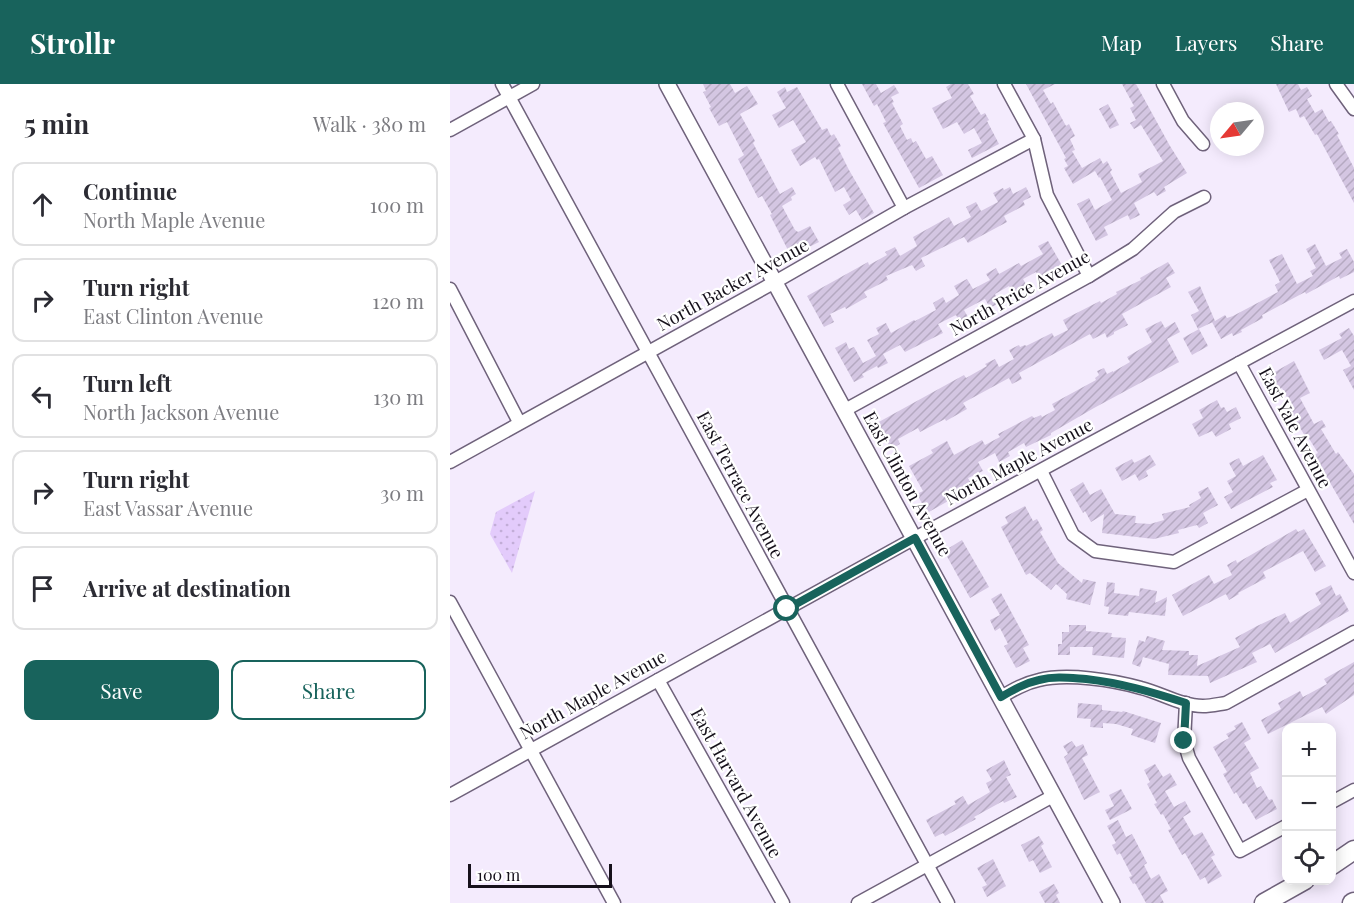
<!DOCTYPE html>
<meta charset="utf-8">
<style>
body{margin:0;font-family:"Playfair Display",serif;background:#f2f2f3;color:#2b2b33}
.controls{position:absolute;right:18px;bottom:18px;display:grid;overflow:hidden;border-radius:12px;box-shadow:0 3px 15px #0003}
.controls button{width:54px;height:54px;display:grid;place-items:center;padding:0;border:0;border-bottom:2px solid #e1e1e2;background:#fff;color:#2b2b33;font:30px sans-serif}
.compass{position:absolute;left:760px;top:18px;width:54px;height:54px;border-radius:50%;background:#fff;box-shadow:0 3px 15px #0003;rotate:241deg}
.scale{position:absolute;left:18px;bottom:15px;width:144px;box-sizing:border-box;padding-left:6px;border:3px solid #16111b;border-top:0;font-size:16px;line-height:21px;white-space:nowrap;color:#16111b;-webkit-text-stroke:4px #fff;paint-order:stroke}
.stop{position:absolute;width:18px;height:18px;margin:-14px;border:4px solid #18635c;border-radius:50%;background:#fff}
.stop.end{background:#18635c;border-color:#fff;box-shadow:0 2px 6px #0008}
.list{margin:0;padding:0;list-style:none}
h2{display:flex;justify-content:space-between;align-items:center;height:78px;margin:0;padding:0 24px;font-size:26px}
h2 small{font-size:20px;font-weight:400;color:#7c7c81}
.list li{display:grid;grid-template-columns:39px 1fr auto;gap:18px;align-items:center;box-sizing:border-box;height:84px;margin:0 12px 12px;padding:0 12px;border:2px solid #e1e1e2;border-radius:12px}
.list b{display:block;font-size:22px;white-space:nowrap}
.list p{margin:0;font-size:20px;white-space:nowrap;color:#7c7c81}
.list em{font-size:20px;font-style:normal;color:#7c7c81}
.actions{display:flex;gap:12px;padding:18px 24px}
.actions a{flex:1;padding:14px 0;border:2px solid #18635c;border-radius:12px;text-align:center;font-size:21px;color:#18635c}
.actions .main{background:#18635c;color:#fff}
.icon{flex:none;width:33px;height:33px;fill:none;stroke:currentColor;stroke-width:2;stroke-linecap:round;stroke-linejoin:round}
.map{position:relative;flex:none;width:904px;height:819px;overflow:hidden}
header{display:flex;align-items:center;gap:36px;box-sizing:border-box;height:84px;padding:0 30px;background:#18635c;color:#fff}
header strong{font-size:28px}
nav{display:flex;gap:33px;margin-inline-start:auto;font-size:21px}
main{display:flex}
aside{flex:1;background:#fff}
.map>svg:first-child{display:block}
</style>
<header>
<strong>Strollr</strong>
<nav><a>Map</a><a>Layers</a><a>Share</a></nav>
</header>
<main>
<aside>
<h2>5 min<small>Walk · 380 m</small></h2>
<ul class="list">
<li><svg class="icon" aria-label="ahead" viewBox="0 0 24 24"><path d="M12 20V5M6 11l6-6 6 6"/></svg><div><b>Continue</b><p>North Maple Avenue</p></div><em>100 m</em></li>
<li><svg class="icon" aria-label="right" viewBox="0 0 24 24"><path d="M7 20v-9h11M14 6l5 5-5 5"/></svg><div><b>Turn right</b><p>East Clinton Avenue</p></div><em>120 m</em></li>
<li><svg class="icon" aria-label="left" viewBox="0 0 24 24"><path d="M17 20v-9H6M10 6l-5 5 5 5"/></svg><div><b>Turn left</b><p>North Jackson Avenue</p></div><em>130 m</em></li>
<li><svg class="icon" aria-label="right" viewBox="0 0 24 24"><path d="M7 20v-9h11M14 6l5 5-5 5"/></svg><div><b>Turn right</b><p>East Vassar Avenue</p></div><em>30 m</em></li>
<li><svg class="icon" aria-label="arrive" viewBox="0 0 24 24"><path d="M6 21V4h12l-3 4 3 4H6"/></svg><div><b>Arrive at destination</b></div></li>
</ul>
<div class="actions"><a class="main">Save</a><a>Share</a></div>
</aside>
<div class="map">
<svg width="904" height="819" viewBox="0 0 904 819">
<defs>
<pattern id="grass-dots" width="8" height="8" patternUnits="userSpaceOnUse" patternTransform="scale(1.5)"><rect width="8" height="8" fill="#e3cbfb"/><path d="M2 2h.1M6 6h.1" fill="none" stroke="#c2add7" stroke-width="1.8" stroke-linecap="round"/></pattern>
<pattern id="building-hatch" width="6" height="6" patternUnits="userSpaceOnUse" patternTransform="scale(1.5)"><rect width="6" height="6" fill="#d4c6e2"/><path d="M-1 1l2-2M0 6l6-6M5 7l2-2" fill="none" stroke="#b5a9c1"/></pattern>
</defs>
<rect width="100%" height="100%" fill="#f4ebfd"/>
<path fill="url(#grass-dots)" d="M85,407L62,489L40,450L46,428Z"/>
<g fill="url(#building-hatch)">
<path d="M253,0H280L285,9L297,2L308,20L290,30L305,57L303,59L330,110L342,103L346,110L341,113L342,116L332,122L345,146L348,148L360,142L369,158L341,172L320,131L322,130L312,112L308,114L288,75L294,71L282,48L277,38L269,42L259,24L261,23L253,8L256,7Z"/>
<path d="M412,0H426L431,9L444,1L449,9L441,13L444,18L442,19L453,40L450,42L457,56L461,54L463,59L466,57L476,75L482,72L493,91L469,104L433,39L436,38L427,20L424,22Z"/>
<path d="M501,0H518L524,10L520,12L531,31L535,29L539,36L537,37L549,60L522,74L518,66L532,59L524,44L514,50L507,38L493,45L482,24L502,14L496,3Z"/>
<path d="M576,0H605L593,6L601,20L603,18L616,42L619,40L625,52L620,55L625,66L622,67L632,84L650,74L653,80L657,77L662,86L660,88L671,109L692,98L688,90L713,77L691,41L684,45L680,39L686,36L680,24L684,22L672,0H686L720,62L737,89L714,103L716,107L707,112L704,108L684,119L690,131L680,136L678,131L654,143L658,151L646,157L627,120L639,114L645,126L662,116L650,93L649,94L645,87L623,100L614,84L618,82L614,75L616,74Z"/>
<path d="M826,0H848L851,6L857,3L862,12L857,15L865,29L872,25L879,38L881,37L889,50L887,51L904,84V119L867,50L865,51L854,32L850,34L846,25L839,28Z"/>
<path d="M335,3L337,8L347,3L372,46L377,44L381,52L384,50L391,62L388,64L399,86L424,129L412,136L406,126L399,131L393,121L401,116L394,103L385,108L369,75L367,76L365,73L350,82L341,66L356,58L343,36L329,44L322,31L336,24L327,8Z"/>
<path d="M658,20L669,41L660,45L649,25Z"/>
<path d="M560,103L563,110L576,103L581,113L573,117L575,121L554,132L557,138L518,159L514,153L471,174L475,182L466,187L462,181L436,192L438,196L414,208L417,213L396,225L395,223L380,230L384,238L374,243L357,212L418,178L419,181L437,171L435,168L445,163L450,172L467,162L463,153L499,133L504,142L521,133L516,123L526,118L531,127L548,118L543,109L553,104L554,106Z"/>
<path d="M598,157L613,183L591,196L586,188L573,195L577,202L564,210L559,202L545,210L549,219L540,224L535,215L514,226L519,235L511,240L506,231L488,240L493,249L455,268L450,261L433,270L438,279L428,284L427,282L412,290L414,293L404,298L385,264L396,258L399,265L404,263L413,279L426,272L417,256L429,250L426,244L436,239L441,249L464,236L465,237L486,226L483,219L493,213L496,219L509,211L504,202L517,195L523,205L540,196L536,190L546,184L549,190L569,179L571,182L593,170L588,162Z"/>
<path d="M865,160L876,182L892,174L889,169L897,165L904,178V188L890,195L889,192L856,210L855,208L812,231L813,234L791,246L792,248L783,252L782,249L771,255L762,238H763L748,245L741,231L749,227L738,208L750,202L765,237L775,231L777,234L783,232L828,208L825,201L830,198L819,176L832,170L847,200L863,192L860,187L866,184L856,165Z"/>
<path d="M718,178L725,189L716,194L721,203L672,230L678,241L664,248V250L657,254L655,249L643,255L640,250L569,289L572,295L562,300L559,294L513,319L517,325L496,337L495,335L470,348L468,344L448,355L450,360L441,365L427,339L514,291L516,294L537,282L535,280L545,275L549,283L564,275L559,266L569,261L570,263L575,261L576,262L602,249L604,253L618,246L613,236L650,217L651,219L667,210L666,208L691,196L690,194Z"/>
<path d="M711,237L715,244L725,238L730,248L717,255L729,278L644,324L601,349V351L576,363L574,359L558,368L560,372L549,378L545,369L528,378L533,387L518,394L523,403L477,429L467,410L473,407L459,382L483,369L481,366L497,357L504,371L532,356L535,361L550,353L548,350L582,332L584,334L591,331L592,333L605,326L602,320L646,296L645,294L649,291L647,287L654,284L657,290L663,287V288L680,278L677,273L702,258L695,245Z"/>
<path d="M899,244L904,252V306L893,286L901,282L892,266L874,276L869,266L892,254L889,250Z"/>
<path d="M749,245L758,262L742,271L733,254Z"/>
<path d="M844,277L860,309L850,314L864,340L872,336L876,343L871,345L886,370L888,368L904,390V440L864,371L868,369L858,353L856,354L836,319L839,317L832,304L828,306L823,296L826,295L823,289Z"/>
<path d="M767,316L771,324L774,323L777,328L786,323L791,334L779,340L781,345L766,353L762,347L749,353L742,340L753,334L749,326Z"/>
<path d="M700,371L706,381L696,387L698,392L689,397L685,390L672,397L665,384L682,375L684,379Z"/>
<path d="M813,371L827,396L820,399L823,403L781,425L774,413L783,408L777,397L786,392L779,379L789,374L793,382Z"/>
<path d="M633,398L640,411L651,405L665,430L686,432L685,439L700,440L714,436L712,430L740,423L739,421L751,414L748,408L758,403L768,421L753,429L758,439L749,444L747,441L728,446L729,449L704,455L652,449L654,430L641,438L635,427L633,429L620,406Z"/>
<path d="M575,422L583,437L587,435L593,446L590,448L608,479L632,499L633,495L646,498L640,521L616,515L617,510L606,500L601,506L580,489L576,491L551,443L558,439L555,433Z"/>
<path d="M846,445L848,448L854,445L876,482L865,488L853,467L813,488L816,494L788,509L789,510L779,516L776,510L733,532L722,511L759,491L764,500L782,491L777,481L786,476L787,479Z"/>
<path d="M512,456L539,503L520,514L494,467Z"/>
<path d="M657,498L665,499L664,509L689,512L690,504L707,507L705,519L717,513L715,532L679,528L678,532L658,530L659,523L654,522Z"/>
<path d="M881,501L886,512L890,510L899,527L825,569L820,560L802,569L807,578L760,599L758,592L718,591L719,580L693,573L690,583L682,580L689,556L695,558L697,552L715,557L712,566L739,567V571H748L747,582L790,563L785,554L807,542L835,529L840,539L871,520L865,509Z"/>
<path d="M551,509L579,561L573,564L580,577L566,584L554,562L558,560L550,544L545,547L540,536L550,531L541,515Z"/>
<path d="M619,541H636V547L662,549L661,553L676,554L674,574L642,571L643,563H620V571H608V560H612V548H619Z"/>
<path d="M904,578V611L876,630L872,623L818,650L811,636L831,625L828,619L850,607L853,613L877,600L874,595Z"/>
<path d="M628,619L652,621V626L672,628L673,627L711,639L705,659L681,651L683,645L666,640L653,639V644L640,643L641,635L627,634Z"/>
<path d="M792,638L801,655L794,659L809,684L800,689L807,704L811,702L819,716L822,715L827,725L806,736L796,719L793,720L786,708L784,710L773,690L777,688L763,663L779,654L776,650L786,645L784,642Z"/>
<path d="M622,657L626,663L633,660L638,671L632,674L650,708L634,716L614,673L618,670L613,662Z"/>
<path d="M554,676L561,691L556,693L567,713L554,719L553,717L524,733L526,735L495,752L493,749L485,753L476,736L506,720L504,717L513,712L518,721L540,708L536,699L542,696L536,686Z"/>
<path d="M705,680L713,693L720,689L727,701L715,707L724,723L735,717L741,728L733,733L744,752L752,748L765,771L761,773L772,792L758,800L755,793L750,796L735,769L732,771L718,746L721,745L713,730L711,731L704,720L707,719L697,700L700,698L694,686Z"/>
<path d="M671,705L682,725L660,736L655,726L664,722L659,711Z"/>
<path d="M668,736L676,753L682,750L697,779L694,781L701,795L709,790L718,807L710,811L714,819H696L685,799L683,800L679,793L682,792L670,769L667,771L662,761L666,759L657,742Z"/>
<path d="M589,752L594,760L591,762L602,783L590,789L583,776L579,778L571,761Z"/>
<path d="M543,775L556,802L537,813L532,803L537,801L527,784Z"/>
<path d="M604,800L609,809L606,811L610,819H595L589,808Z"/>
</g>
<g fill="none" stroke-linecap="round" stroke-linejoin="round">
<defs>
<g id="minor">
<path d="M52,0L498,819"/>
<path d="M387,0L454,124"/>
<path d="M554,0L584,55L597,111L639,192"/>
<path d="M713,0L733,37L753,60"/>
<path d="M886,0L904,25"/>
<path d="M0,46L83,0"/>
<path d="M0,205L69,338"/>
<path d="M789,279L904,489"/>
<path d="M395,326L639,192L683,165L724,128L754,113"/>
<path d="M0,378L325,198L454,124L584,55"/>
<path d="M591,387L623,451L645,467L724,478L858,406"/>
<path d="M0,518L164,819"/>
<path d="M208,596L333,819"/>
<path d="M551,613C563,606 575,599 589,596C617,589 663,596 691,604C711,609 732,622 753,622C760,622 769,620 776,619L904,548"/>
<path d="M736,619L734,657L739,674L790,767L836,742"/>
<path d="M0,711L465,454L904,217"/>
<path d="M882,718L904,706"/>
<path d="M408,819L603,712"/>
</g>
<path id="major" d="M217,0L662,819"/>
<g id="highway">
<path d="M882,781L904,766"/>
<path d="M814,819L855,796"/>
<path d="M902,819L904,818"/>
</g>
</defs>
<use href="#minor" stroke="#6f627b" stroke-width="15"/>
<use href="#major" stroke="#6f627b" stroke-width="18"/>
<use href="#highway" stroke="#6f627b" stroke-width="21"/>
<use href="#minor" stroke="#fff" stroke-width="12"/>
<use href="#major" stroke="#fff" stroke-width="15"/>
<use href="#highway" stroke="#fff" stroke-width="18"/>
</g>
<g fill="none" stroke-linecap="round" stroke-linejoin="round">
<path stroke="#18635c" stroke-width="8" d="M337,525L465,454L551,613C563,606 575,599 589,596C605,592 620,594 636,595C671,599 702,608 736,619L734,657"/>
</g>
<g text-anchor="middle" stroke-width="4.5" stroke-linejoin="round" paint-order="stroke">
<g font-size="18" fill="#16111b" stroke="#fff">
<text transform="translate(283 201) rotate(-29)" y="6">North Backer Avenue</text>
<text transform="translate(570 209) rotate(-29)" y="6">North Price Avenue</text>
<text transform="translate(845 344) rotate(62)" y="6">East Yale Avenue</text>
<text transform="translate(569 378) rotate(-28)" y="6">North Maple Avenue</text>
<text transform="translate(457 400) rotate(61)" y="6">East Clinton Avenue</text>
<text transform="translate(290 401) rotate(62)" y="6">East Terrace Avenue</text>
<text transform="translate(143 611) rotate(-29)" y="6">North Maple Avenue</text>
<text transform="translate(286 699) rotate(61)" y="6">East Harvard Avenue</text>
</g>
</g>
</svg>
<div class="controls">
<button>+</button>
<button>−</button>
<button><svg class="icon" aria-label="locate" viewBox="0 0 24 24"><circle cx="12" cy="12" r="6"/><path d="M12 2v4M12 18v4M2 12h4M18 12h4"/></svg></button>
</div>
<svg class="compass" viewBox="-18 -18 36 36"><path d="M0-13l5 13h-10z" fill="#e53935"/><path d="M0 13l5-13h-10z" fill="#7c7c81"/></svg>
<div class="scale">100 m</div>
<div class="stop" style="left:337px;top:525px"></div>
<div class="stop end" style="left:734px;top:657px"></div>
</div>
</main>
